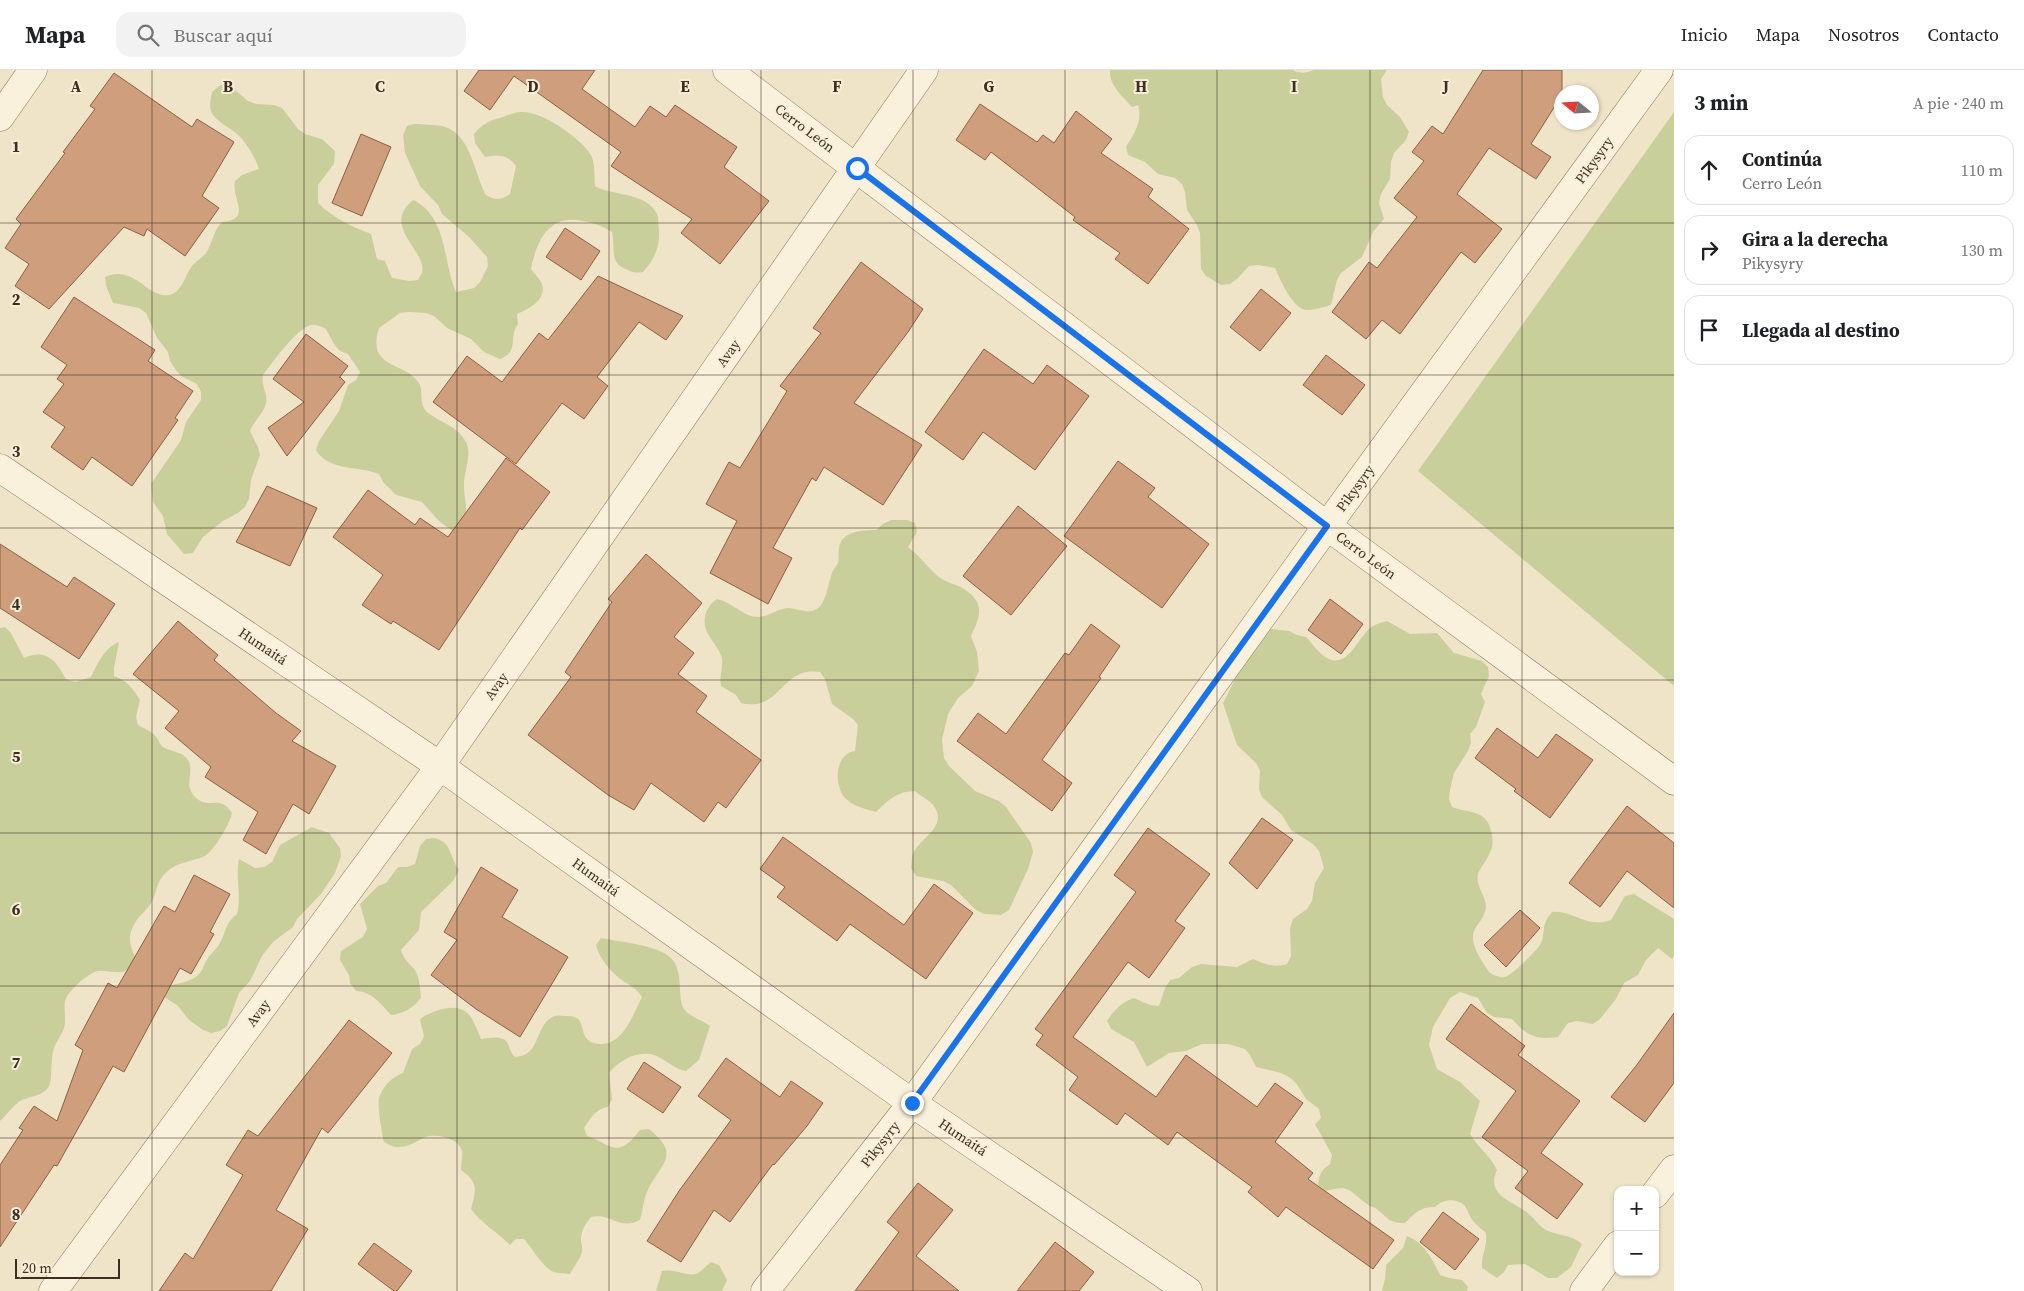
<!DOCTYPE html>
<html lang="es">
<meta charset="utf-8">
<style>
body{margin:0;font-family:"Source Serif 4",serif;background:#f2f2f2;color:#202124}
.controls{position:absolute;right:15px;bottom:15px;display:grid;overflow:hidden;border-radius:10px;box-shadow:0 1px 4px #0004}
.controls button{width:45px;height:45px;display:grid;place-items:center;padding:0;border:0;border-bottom:1px solid #e0e0e0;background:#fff;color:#202124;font:25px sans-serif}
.compass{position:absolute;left:1554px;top:15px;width:45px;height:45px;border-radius:50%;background:#fff;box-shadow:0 1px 4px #0004;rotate:288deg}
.scale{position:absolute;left:15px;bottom:12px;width:105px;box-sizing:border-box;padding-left:5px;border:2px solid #3d2e20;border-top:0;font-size:14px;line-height:18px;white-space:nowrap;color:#3d2e20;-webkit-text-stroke:4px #f7eed8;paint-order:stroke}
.stop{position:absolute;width:15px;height:15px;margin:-11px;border:4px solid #1a73e8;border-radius:50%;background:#fff}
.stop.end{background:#1a73e8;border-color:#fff;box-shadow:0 1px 5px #0008}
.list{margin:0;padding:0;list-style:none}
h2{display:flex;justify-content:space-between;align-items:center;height:65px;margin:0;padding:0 20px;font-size:21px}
h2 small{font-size:16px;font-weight:400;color:#757577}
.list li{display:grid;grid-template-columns:32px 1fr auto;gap:15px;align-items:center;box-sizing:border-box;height:70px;margin:0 10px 10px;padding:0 10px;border:1px solid #e0e0e0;border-radius:15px}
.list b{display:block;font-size:19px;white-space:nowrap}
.list p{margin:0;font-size:16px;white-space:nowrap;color:#757577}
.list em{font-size:16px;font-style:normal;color:#757577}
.icon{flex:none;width:28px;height:28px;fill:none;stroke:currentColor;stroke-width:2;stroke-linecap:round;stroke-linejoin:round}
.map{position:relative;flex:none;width:1674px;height:1221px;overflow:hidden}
header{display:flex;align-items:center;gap:30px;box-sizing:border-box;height:70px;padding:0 25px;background:#fff;border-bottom:1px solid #e0e0e0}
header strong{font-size:24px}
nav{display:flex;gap:28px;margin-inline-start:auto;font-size:18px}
.search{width:350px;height:45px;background:#f2f2f2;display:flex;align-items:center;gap:12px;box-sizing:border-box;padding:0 18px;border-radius:15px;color:#757577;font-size:19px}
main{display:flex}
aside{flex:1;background:#fff}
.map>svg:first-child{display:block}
</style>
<header>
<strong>Mapa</strong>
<div class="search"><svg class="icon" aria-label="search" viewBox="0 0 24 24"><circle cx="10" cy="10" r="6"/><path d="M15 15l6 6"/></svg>Buscar aquí</div>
<nav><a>Inicio</a><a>Mapa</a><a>Nosotros</a><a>Contacto</a></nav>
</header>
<main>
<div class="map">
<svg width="1674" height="1221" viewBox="0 0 1674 1221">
<rect width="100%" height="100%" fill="#f0e4c8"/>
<g fill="#c9cf9b">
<path d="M1110,0H1293C1300,4 1306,3 1314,0H1387L1381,9L1383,27L1387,35L1400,47L1409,62L1406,70L1394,83L1391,92L1390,109L1381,124L1379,133L1384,149L1373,162L1362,187L1341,203L1337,210L1331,235C1323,237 1315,240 1307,240C1293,240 1280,209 1275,198L1258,195L1249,196L1237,209L1230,214L1221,215L1206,206L1201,199L1200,163L1197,155L1187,140L1185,122L1182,114L1175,108L1158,104L1145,92L1128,85L1126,77C1134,64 1143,51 1138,35L1132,37C1122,25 1109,16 1110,0Z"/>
<path d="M227,13L248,31L256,34L274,35L282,38L298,59L305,64L322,69L335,81L334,94L318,115V133C333,148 351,156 371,164L377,189L385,191L392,208L409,211L418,210C419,207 421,205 422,203C428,181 380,157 413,130C448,146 443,194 456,222L474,218L480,212L488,196L487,187L469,167L442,144L438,135L420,116L405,83L403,65L407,56C417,52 423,55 433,55C471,56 472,99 486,125C496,131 501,130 510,124L516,96C507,84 499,85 485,87L475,73L474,64C482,54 490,50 503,47C508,45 515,42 521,42C542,41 577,66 589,82C596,91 594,105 595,116C612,126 647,122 657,144C659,148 658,155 659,159C660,177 655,189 643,202C637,203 634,203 628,200C608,193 616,180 612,162C603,156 594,153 583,151C549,144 537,170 531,199C534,203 539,208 541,212C549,229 529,239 517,244L518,254C508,268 520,281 500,289L484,282L471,269L447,258L434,246L426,243L409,242L400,243L379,258C366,300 405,291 419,313C424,322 418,333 427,342C439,352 458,356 466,372C473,385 463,402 464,417C465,441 472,442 454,462L439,451L422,432L396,425L383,412L379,404C359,396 328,401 316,380L319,371L339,341L348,315L356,310L360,302L348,284L340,281L334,274L326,259C322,257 316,254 311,255C296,259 273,292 263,305C261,317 268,324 266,333C264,343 254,351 250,361L258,377L260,385L251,410L249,429L245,437L238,443L223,451L203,467L193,483L184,484L167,464L163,446L153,432L151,414L181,370L186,352L201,330V322L197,314L181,306L175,299L170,291L168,282L157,268L146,243L139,238L113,233L106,216L105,207C135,194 146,228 169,225C182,223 185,205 192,196C196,191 202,188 206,183C213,172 213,161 222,152C253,149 231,129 235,111L242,105L259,99C256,89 249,78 242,69C235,60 214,51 211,41C209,35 211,28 212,22L219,16Z"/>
<path d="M1674,42V616L1418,401Z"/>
<path d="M891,450H907L915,453L917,462L908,477C920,486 928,498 939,507C947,513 956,514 964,519C986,533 980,547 971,566L977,582L979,601L972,616L958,628L948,644L942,670L944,688L949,696L975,721L999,731L1006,737L1031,773L1033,782L1028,799L1009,840L1001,845L984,844L976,840L951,815L943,811L916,806L911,798C912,793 911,784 915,780C923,767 946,756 935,738C931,730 921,727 915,721C898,721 888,730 876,742C865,739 852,736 844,727C834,713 835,684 855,681L858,655L853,649L832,634L825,609L820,602C780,596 781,643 741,633L736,625L721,616C719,607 723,598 722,589C720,578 710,570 706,560C702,548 707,535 717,529C732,532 745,548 759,547C769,546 778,539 788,538C797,538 806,544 815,540C826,536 828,513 832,503C833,499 836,497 838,493C839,489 838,483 839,478C841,461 863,460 876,460L883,454Z"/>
<path d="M1387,551L1410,564L1437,563L1454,583L1482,591L1488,597L1489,606L1481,624L1485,632L1476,657L1470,664L1471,673L1468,681L1454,703L1450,720L1449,729L1452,737C1471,744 1488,739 1492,765C1493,771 1493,775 1491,780C1488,789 1481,796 1478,804C1475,815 1486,826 1486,837C1485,847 1478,853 1474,861C1469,874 1483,893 1490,903C1494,905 1499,908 1505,907C1512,905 1536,881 1540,875C1547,863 1539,857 1552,842C1574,840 1586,859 1611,850L1625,826L1634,824L1674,849V886L1672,889L1658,878L1646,890L1638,905L1624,913L1616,929L1600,949L1593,954L1577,951L1568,953L1558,967C1536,970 1527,966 1512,949L1494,947L1487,943L1478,928L1460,922L1450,928L1433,957L1429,975L1437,999L1460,1012L1480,1031L1470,1064C1478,1078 1491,1086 1497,1100C1485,1126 1514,1131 1529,1144C1535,1149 1539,1156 1546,1160C1558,1166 1571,1164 1582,1174L1571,1197L1557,1208H1548L1525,1194L1508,1195L1504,1202L1497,1208L1482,1198C1481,1185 1488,1175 1486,1163C1482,1159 1477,1156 1474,1152C1469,1147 1468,1139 1464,1135C1455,1127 1442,1130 1435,1137C1420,1137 1415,1143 1405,1153C1389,1153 1389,1149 1378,1140C1375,1137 1370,1137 1367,1134C1348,1121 1352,1114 1325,1121L1318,1115C1319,1105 1321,1100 1330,1094L1332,1085L1315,1054L1321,1048L1319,1039L1306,1029L1296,1013L1289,1007L1281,1003L1256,997L1250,985L1245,979L1228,974H1202L1186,981L1169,983L1147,997L1134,972L1111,959L1107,951C1114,940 1122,932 1134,928L1150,935L1159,936L1165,918L1170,910L1179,908L1192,897L1201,894L1237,897L1253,889C1265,894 1273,898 1287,894L1291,886L1290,858L1293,849L1307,839L1312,831L1315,813L1324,798L1319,781L1313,774L1291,760L1282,745L1262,727L1259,719L1260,701L1256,693L1237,675L1223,633L1235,609L1248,574L1271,559L1289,561L1297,565L1306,567C1312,573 1318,582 1325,587C1346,601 1357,570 1369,559C1375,554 1380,553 1387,551Z"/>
<path d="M5,557L11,563L24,588C47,578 56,591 66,609L75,612L91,607C98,593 104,578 119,572L114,598V606C128,611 133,619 140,630L136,647L138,655C145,659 152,661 157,668C159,671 160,675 163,677C172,682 185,682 189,692C194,703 183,716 196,728C210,740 220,724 232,743C230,754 213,783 203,787C192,791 180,792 170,799C154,812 159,820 150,835C147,839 143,843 139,847C127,863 128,872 136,889C125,909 117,900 99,901C90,902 77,914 71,921C61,931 66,941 65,954C64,962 57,970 54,978C50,990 53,1007 49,1016C44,1026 31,1026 22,1030C14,1034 7,1045 0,1051V558Z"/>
<path d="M312,757L329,763L340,778L341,786L335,803L321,824L297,849L293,857L273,872L262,886L250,911L239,923L227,956L220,961L211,963L203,960L189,950L178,936L163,926L166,917C177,913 189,913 198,905C203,901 204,893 208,888C211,883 217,879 220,873C226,861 226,852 237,844C242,826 235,807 239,789L255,798L264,797L272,792L280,775Z"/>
<path d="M434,768C453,772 449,787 459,800L453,811L421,842L419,860L401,880C404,890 409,893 415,900C420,908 420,919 421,928C413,938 403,944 391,945C380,933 372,922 356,921L350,913L349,905L340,890L341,881L363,867L367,859L360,834L378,816L386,813L398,797H407L415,794L420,776L426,769Z"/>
<path d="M601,868C620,872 658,875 671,888C684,900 677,929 684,939C690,947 702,950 710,956L699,990L686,1001C673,999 666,989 654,985C637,980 620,990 609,1003L612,1029L608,1037C595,1039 591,1048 584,1058L587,1066C614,1076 618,1089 640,1060L649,1059C682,1086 661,1092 647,1122C643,1131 643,1141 640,1150C620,1161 610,1142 591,1147C585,1154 581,1161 581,1170C581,1174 583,1177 582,1182C580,1190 574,1196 570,1204C565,1203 558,1204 554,1202C544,1199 532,1178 524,1169H516L510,1175C497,1162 481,1153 471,1139C476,1120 479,1113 461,1100C461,1094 463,1086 462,1081C459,1068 436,1063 425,1067C417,1071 409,1077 399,1077C393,1077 390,1075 384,1072C382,1064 377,1035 379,1028C382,1017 393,1006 403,1003L412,979L420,974L424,966L420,949C433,940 459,930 471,947C475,954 478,962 481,969C489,968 501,965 507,972C510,977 510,982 515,987C542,986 534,953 555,946C559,945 563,946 567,946C586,946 579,959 587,969C591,973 596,974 601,974C624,974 633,944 642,927C637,919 631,916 623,911C611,902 600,890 596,875Z"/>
<path d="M1407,1166C1424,1172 1433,1190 1440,1205L1449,1208L1462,1210L1468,1217L1467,1221H1382L1385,1209L1386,1195L1403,1178Z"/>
<path d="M711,1192L719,1195L727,1210L722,1221H656L662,1201C676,1198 689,1208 698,1203C703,1200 707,1195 711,1192Z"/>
</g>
<g fill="#cf9f7d" stroke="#8d5f41">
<path d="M479,0H595L582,19L635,57L650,36L666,47L675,35L737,77L724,97L769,131L720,194L681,163L692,149L611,96L621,82L514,6L490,40L464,21Z"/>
<path d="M1483,0H1562V25L1531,74L1551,87L1536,109L1489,78L1457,124L1502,159L1475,193L1461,182L1400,264L1382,250L1366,269L1332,242L1369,192L1377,198L1417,147L1394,128L1424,91L1412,82L1432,56L1443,64Z"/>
<path d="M114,3L192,57L197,49L234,72L202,126L219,138L185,186L147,159L144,166L124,157L49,239L15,216L29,194L5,178L21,154L16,149L65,83L63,82L95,39L90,36Z"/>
<path d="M980,34L1037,72L1043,65L1054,73L1076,41L1112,69L1101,83L1153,119L1148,127L1189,159L1148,214L1115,189L1120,183L1073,150L1075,147L991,82L985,90L956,70Z"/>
<path d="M361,64L391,77L362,146L332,133Z"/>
<path d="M565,158L600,181L581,210L546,187Z"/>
<path d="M861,192L923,239L908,262L854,333L922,375L883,435L824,397L816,411L812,408L773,478L792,488L768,534L710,503L737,451L706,434L729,392L740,398L787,321L780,316L821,263L813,258Z"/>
<path d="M598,206L683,246L666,270L639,252L597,307L608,316L584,349L562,333L516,394L433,332L467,286L502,312L539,263L548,270Z"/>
<path d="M1261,219L1291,243L1260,281L1230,257Z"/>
<path d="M74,227L155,280L148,291L193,321L175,348L178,350L132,416L92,387L83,400L51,377L65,357L43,342L64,314L57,309L67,295L41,277Z"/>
<path d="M306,264L348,296L339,308L340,307L345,312L287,386L268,358L304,332L273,309Z"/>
<path d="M984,279L1033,314L1047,295L1089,326L1035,400L983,362L963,390L925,362Z"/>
<path d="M1326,285L1365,315L1342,345L1303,315Z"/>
<path d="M506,388L550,422L522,460L520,458L439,580L393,551L391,554L362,535L383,505L333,467L368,420L415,455L420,448L448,467Z"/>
<path d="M1118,391L1155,418L1148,427L1209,474L1162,538L1064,466Z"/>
<path d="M267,416L317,438L290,496L236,472Z"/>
<path d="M1018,436L1067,476L1011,545L963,506Z"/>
<path d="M0,474L67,517L74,507L115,534L79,589L0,538Z"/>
<path d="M646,484L702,533L674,567L694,583L678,604L707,626L696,642L761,690L726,738L718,732L704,752L651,713L634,740L608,725L528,665L571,607L565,602L612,532L608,529Z"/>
<path d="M1330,529L1363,554L1341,584L1308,560Z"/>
<path d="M178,551L218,585L214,590L276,643L301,661L292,671L336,696L309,744L293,734L266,784L243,770L258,742L205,707L211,697L165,658L179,641L133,604Z"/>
<path d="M1091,554L1120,576L1099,607L1101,608L1042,690L1072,713L1052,741L957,671L978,643L1006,664L1065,583L1069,585Z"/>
<path d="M1497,658L1538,688L1556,664L1593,690L1550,748L1514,721L1516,719L1475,688Z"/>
<path d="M1627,736L1674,773V838L1627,801L1600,837L1569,813Z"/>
<path d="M1262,748L1293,770L1257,819L1229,793Z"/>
<path d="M1148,758L1210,804L1175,851L1185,858L1149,908L1128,892L1073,967L1156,1027L1186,985L1257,1037L1275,1013L1303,1033L1275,1072L1313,1103L1308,1109L1394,1170L1373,1199L1286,1137L1278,1147L1248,1122L1252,1117L1177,1062L1168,1075L1125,1043L1117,1055L1069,1020L1078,1007L1036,975L1043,965L1035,959L1136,822L1114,805Z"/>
<path d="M783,767L904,855L934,814L973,843L926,909L850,854L837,871L777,827L785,817L760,799Z"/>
<path d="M481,797L518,820L502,847L568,887L520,967L476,939L431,905L457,870L444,862Z"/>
<path d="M194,805L230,824L210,862L214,864L191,904L180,898L124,1002L113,996L57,1096L54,1095L0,1177V1095L23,1060L19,1058L34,1036L57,1051L83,980L75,975L108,913L117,918L164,836L175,842Z"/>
<path d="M1520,840L1540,858L1506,897L1484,875Z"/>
<path d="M1471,934L1525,976L1518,985L1580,1031L1541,1083L1583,1114L1557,1149L1515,1118L1528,1101L1482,1067L1516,1021L1446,969Z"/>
<path d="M1674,943V1013L1645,1052L1611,1027L1636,996Z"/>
<path d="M349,950L392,983L328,1063L322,1058L276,1140L308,1159L271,1221H159L185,1183L193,1189L243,1105L226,1095L248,1060L258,1066Z"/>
<path d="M726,988L780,1027L791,1011L823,1033L807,1056L774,1095L773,1094L730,1152L714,1140L681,1192L647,1171L679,1121L731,1050L698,1026Z"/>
<path d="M644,992L681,1017L663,1043L627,1019Z"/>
<path d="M918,1113L953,1140L916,1186L959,1221H855L899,1162L887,1152Z"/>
<path d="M1443,1142L1479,1169L1455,1200L1420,1172Z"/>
<path d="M1055,1172L1094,1202L1079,1221H1017Z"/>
<path d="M374,1173L412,1201L397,1221H394L358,1194Z"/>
</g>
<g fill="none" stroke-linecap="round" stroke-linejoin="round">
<defs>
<g id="minor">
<path d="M727,0L1327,456L1674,711"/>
<path d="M0,47L33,0"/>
<path d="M0,398L440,696L912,1033L1188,1221"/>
<path d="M1655,1124L1674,1099"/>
<path d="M53,1221L440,696L924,0"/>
<path d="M765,1221L912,1033L1327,456L1659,0"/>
<path d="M1584,1221L1618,1175"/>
</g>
</defs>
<use href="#minor" stroke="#8d765c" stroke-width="29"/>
<use href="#minor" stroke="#faf1dc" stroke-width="28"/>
</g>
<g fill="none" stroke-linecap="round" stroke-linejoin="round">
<path stroke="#1a73e8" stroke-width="6" d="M857,98L1327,456L912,1033"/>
</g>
<path fill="none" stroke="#3d2e20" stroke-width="1" stroke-opacity="0.55" d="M152,0V1221M304,0V1221M457,0V1221M609,0V1221M761,0V1221M913,0V1221M1065,0V1221M1217,0V1221M1370,0V1221M1522,0V1221M0,153H1674M0,305H1674M0,458H1674M0,610H1674M0,763H1674M0,916H1674M0,1068H1674"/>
<g text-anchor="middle" stroke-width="4" stroke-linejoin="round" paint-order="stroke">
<g font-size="14" fill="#3d2e20" stroke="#f7eed8">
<text transform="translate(805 58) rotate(37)" y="5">Cerro León</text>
<text transform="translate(1594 90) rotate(-54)" y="5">Pikysyry</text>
<text transform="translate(728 283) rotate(-55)" y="5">Avay</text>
<text transform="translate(1355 418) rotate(-54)" y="5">Pikysyry</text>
<text transform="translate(1366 485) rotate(36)" y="5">Cerro León</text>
<text transform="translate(263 576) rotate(34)" y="5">Humaitá</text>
<text transform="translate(496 616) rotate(-55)" y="5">Avay</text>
<text transform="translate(596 807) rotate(36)" y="5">Humaitá</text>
<text transform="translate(258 943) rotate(-54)" y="5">Avay</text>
<text transform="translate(963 1067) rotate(34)" y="5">Humaitá</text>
<text transform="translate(880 1074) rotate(-52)" y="5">Pikysyry</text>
</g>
</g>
<g font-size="16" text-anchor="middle" font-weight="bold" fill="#3d2e20" stroke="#f7eed8" stroke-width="4" stroke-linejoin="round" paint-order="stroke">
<text x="76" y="22">A</text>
<text x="228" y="22">B</text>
<text x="380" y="22">C</text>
<text x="533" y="22">D</text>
<text x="685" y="22">E</text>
<text x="837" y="22">F</text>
<text x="989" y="22">G</text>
<text x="1141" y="22">H</text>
<text x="1294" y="22">I</text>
<text x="1446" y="22">J</text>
<text x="16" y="82">1</text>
<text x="16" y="235">2</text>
<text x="16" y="387">3</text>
<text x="16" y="540">4</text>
<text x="16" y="692">5</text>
<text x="16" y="845">6</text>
<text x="16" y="998">7</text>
<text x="16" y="1150">8</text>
</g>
</svg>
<div class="controls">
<button>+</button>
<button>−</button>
</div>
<svg class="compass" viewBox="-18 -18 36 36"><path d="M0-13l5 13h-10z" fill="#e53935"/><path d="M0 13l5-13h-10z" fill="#757577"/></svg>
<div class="scale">20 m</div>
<div class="stop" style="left:857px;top:98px"></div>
<div class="stop end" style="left:912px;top:1033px"></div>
</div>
<aside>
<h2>3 min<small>A pie · 240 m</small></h2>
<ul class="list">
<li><svg class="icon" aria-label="ahead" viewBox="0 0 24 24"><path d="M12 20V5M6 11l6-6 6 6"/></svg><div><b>Continúa</b><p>Cerro León</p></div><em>110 m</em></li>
<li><svg class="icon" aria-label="right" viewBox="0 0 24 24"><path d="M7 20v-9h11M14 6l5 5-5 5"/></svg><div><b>Gira a la derecha</b><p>Pikysyry</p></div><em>130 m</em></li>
<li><svg class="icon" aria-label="arrive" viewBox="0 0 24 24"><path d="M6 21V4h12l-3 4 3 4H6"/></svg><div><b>Llegada al destino</b></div></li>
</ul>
</aside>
</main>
